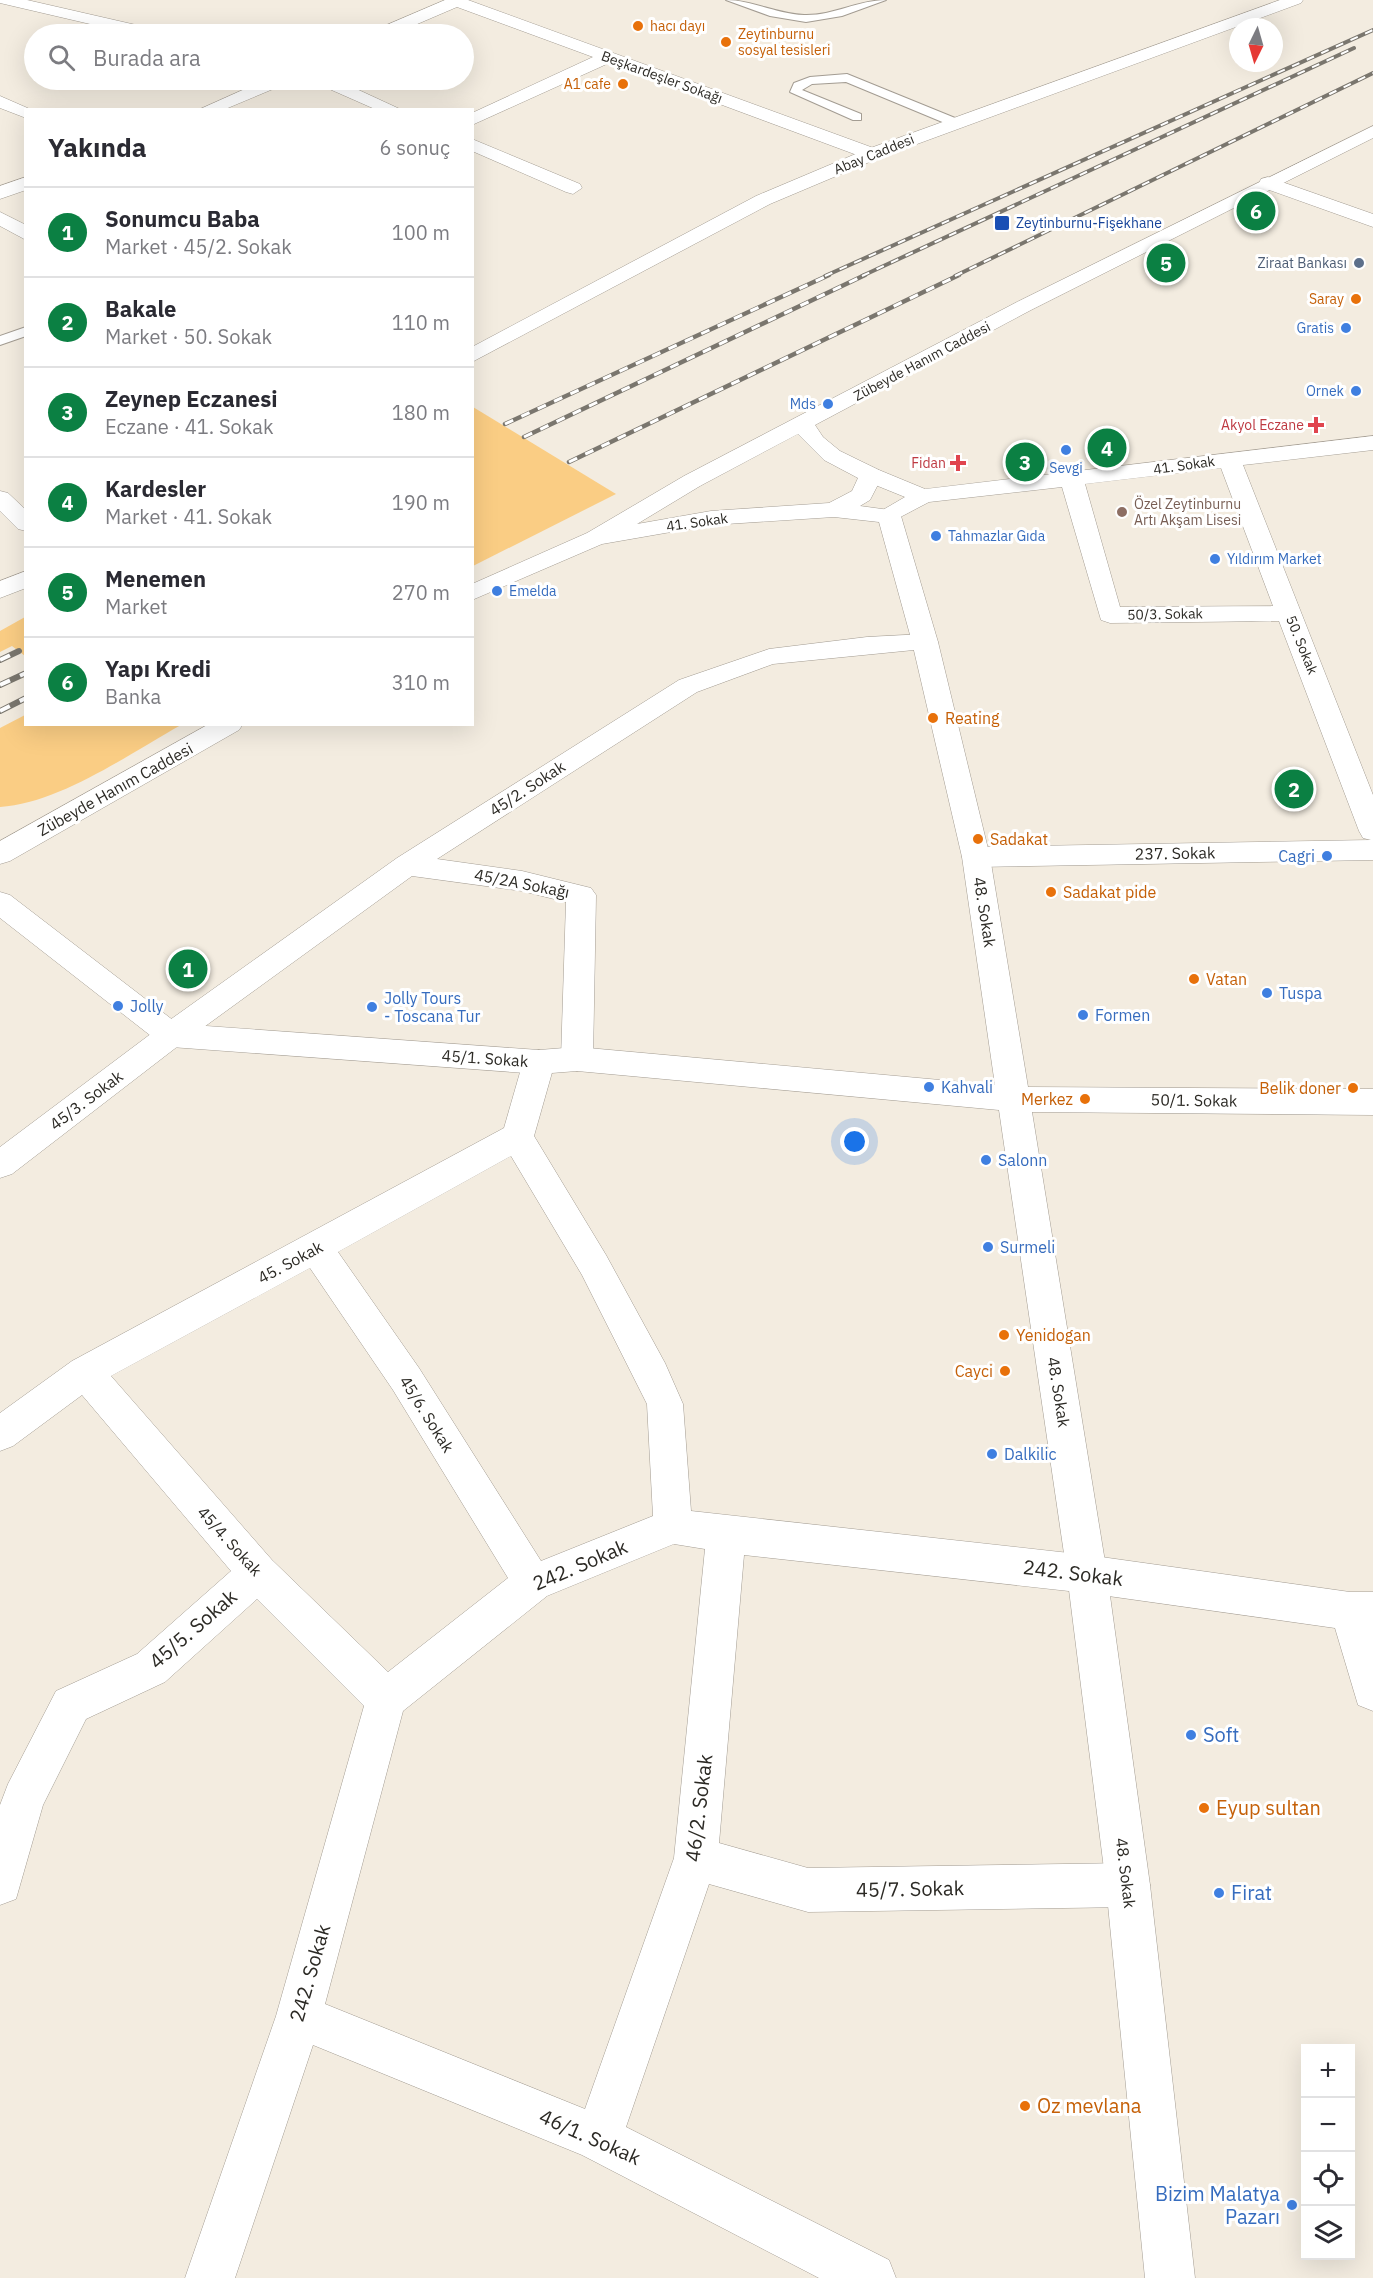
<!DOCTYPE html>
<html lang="tr">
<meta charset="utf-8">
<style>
body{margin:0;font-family:"IBM Plex Sans",sans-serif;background:#f2f2f3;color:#2b2b33}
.controls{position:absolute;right:18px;bottom:18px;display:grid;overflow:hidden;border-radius:0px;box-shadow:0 6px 24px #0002}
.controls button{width:54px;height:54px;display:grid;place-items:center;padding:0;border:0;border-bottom:2px solid #e1e1e2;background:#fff;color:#2b2b33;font:30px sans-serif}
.compass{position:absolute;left:1229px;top:18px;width:54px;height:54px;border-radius:50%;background:#fff;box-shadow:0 6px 24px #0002;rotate:185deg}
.you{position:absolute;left:855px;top:1142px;width:21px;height:21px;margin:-15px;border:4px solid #fff;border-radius:50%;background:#1a73e8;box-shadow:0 0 0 9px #1a73e833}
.badge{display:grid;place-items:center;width:39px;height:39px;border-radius:50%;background:#0b8043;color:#fff;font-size:20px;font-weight:700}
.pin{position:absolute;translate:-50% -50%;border:3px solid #fff;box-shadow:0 2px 6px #0006}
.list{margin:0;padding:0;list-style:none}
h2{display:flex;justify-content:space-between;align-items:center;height:78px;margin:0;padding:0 24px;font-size:26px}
h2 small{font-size:20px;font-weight:400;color:#7c7c81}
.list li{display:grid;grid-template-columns:39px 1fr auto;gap:18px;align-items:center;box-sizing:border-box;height:90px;padding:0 24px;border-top:2px solid #e1e1e2}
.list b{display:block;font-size:22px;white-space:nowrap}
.list p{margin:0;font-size:20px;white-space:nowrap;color:#7c7c81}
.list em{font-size:20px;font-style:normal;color:#7c7c81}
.icon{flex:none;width:33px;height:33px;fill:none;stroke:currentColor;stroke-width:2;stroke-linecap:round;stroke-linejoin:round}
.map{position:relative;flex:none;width:1373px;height:2278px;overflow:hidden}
.search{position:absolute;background:#fff;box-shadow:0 6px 24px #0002;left:24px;top:24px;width:450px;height:66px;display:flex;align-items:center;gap:15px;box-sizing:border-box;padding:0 21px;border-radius:33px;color:#7c7c81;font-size:22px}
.panel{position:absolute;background:#fff;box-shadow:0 6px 24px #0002;left:24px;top:108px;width:450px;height:618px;border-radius:0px}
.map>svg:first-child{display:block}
</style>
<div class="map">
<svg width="1373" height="2278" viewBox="0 0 1373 2278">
<rect width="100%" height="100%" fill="#f3ece0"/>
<g fill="#facd84">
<path d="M472,407H473L616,494L473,566Z"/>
<path d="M25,617V656L12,646L0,652V631Z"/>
<path d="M25,715L26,724L181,725C129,754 60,803 0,807V728Z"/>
</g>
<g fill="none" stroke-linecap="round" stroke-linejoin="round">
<defs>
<g id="lane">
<path d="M726,0C752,0 776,14 804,15C833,16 858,0 886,0L842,16L806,22L770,16Z"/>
<path d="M847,74L960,120L962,123L952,126L846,82L812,84L802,90L861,114V120H853L790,92L794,83L810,77Z"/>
<path d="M26,327V336L0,345V336Z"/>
</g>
<g id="street">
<path d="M0,0H27L158,30L160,34H133L0,3Z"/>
<path d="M445,0H468L879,150L881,154L872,160L865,158L609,63L472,125V113L593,57L457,7L394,34H373L375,30Z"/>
<path d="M265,80H288L285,84L223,110H198Z"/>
<path d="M315,80H337L402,110H377L318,84Z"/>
<path d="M0,96L32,110H26V118L0,108Z"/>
<path d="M472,139L580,184L582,188L573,194L566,192L472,151Z"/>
<path d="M26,177V190L0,199V186Z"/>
<path d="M1268,177L1373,214V227L1261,187L1259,183L1261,179Z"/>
<path d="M0,212L26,225V240L0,226Z"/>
<path d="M1373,436V450L1243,465L1373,795V860L976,867L966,864L962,857L966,850L976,847L1371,840L1363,838L1359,831L1279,621L1110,623L1101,620L1062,487L929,502L889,523L881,521L877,516L881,511L905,497L863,480L859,475L863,470H879L925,489ZM1221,468L1273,606L1120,607L1085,484Z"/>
<path d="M0,491L8,493L26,510V531L18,529L0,511Z"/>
<path d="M925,634L934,636L938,642L934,648L773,664L697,692L437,859L522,871L591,888L596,895L593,1059L588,1068L577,1071L566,1068L561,1059L566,902L522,891L412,876L182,1043L12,1174L0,1178V1147L160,1027L397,858L679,680L769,649L867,637Z"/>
<path d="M539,1050L550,1053L555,1062L534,1136L606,1255L665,1363L683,1404L691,1511L1087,1555L1350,1592H1373V1711L1358,1705L1335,1628L1087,1593L744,1555L719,1843L808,1868L1128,1863L1144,1869L1150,1885L1144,1901L1128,1907L808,1912L709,1884L626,2127L889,2260L896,2278H819L582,2155L313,2045L235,2278H185L276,2016L364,1706L257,1599L165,1682L86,1719L43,1805L16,1899L0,1905V1805L8,1784L56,1691L137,1654L231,1571L82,1395L13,1446L0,1451V1413L72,1361L504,1128L523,1062L528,1053ZM511,1156L582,1275L647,1404L653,1516L541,1561L419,1368L338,1252ZM310,1268L393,1390L508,1578L388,1672L272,1560L111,1376ZM674,1544L705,1549L674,1858L585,2109L325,2004L403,1711L547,1596Z"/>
</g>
<g id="secondary">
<path d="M1280,0H1303L1301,3L879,158L770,204L472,362V347L756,196L865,150Z"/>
<path d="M1373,126V138L1031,310L815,425L823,437L840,451L879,470L883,475L870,500L860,506L897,511L901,516L938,642L990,857L1028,1087L1373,1089V1115L1032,1112L1107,1574L1150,1885L1195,2278H1145L1106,1885L1067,1574L999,1110L577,1071L539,1074L171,1047L160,1043L0,918V892L10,895L178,1024L539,1050L577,1047L995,1085L962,857L912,642L879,522L834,517L711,525L602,544L472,600V584L587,533L684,476L1017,302ZM798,434L824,460L858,478L852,491L829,503L711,511L637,524L700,486Z"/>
<path d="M26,571V588L0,598V581Z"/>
<path d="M209,724H243L239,730L10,861L0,864V841Z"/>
</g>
</defs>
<use href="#lane" stroke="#a39c92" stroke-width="2"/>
<use href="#street" stroke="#a39c92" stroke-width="1"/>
<use href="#secondary" stroke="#a39c92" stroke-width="1"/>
<use href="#lane" fill="#fff" fill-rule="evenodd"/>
<use href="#street" fill="#fff" fill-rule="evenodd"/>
<use href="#secondary" fill="#fff" fill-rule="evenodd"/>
<defs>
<g id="rail-far2">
<path d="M825,276L1373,30"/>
<path d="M862,276L1354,48"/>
<path d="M955,276L1373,73"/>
</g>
<g id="rail-far1">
<path d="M505,424L829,275"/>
<path d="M524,437L865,275"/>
<path d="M569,462L959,275"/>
</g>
<g id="rail">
<path d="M0,660L19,651"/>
<path d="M0,685L26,673"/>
<path d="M0,711L26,698"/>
</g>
</defs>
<use href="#rail-far2" stroke="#7a766e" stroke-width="4"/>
<use href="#rail-far1" stroke="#7a766e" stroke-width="4.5"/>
<use href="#rail" stroke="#7a766e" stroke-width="6"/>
<use href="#rail-far2" stroke="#fff" stroke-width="2" stroke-dasharray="8" stroke-linecap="butt"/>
<use href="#rail-far1" stroke="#fff" stroke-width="3" stroke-dasharray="9" stroke-linecap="butt"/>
<use href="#rail" stroke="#fff" stroke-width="4" stroke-dasharray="11" stroke-linecap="butt"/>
</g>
<g fill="#e8710a" stroke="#fff" stroke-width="2">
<circle cx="638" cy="26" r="6"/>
<circle cx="726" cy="42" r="6"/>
<circle cx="623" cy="84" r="6"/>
<circle cx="1356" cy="299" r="6"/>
<circle cx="933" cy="718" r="6"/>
<circle cx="978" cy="839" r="6"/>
<circle cx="1051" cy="892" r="6"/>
<circle cx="1194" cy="979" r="6"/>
<circle cx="1353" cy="1088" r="6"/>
<circle cx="1085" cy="1099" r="6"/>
<circle cx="1004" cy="1335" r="6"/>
<circle cx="1005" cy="1371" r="6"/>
<circle cx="1204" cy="1808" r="6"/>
<circle cx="1025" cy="2106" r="6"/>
</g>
<rect fill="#1a4fb4" stroke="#fff" stroke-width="2" x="994" y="215" width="16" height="16" rx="3"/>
<circle fill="#5c6f8a" stroke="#fff" stroke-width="2" cx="1359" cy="263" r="6"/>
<g fill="#3f7fe0" stroke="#fff" stroke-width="2">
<circle cx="1346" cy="328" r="6"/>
<circle cx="1356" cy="391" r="6"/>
<circle cx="828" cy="404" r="6"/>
<circle cx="1066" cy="450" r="6"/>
<circle cx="936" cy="536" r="6"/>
<circle cx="1215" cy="559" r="6"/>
<circle cx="497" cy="591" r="6"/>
<circle cx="1327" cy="856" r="6"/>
<circle cx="1267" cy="993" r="6"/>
<circle cx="118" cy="1006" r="6"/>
<circle cx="372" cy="1007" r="6"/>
<circle cx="1083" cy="1015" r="6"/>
<circle cx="929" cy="1087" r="6"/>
<circle cx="986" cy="1160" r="6"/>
<circle cx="988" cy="1247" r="6"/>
<circle cx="992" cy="1454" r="6"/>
<circle cx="1191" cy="1735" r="6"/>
<circle cx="1219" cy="1893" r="6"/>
<circle cx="1292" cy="2205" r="6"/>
</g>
<g fill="#e0444e" stroke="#fff" stroke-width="2">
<path d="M1313 416h6v6h6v6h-6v6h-6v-6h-6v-6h6z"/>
<path d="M955 454h6v6h6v6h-6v6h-6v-6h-6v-6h6z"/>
</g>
<circle fill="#8d6e63" stroke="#fff" stroke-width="2" cx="1122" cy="512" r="6"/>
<g text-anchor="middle" stroke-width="6" stroke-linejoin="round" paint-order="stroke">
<g font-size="14" fill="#c56008" stroke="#fff" text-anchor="start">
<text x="650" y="31">hacı dayı</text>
<text x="738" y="39">Zeytinburnu<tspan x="738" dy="16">sosyal tesisleri</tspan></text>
<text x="611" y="89" text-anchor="end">A1 cafe</text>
<text x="1344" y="304" text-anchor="end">Saray</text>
</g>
<g font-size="14" fill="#2c2a25" stroke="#fff">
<text transform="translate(662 77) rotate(20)" y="5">Beşkardeşler Sokağı</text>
<text transform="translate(874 154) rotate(-22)" y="5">Abay Caddesi</text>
<text transform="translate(922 361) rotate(-28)" y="5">Zübeyde Hanım Caddesi</text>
<text transform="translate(1184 465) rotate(-8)" y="5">41. Sokak</text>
<text transform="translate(697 522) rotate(-8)" y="5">41. Sokak</text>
<text transform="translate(1165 614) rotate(-1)" y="5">50/3. Sokak</text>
<text transform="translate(1302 645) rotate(68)" y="5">50. Sokak</text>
</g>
<g font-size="14" fill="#164399" stroke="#fff" text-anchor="start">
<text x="1016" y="228">Zeytinburnu-Fişekhane</text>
</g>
<g font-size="14" fill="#4e5e75" stroke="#fff" text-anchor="end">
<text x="1347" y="268">Ziraat Bankası</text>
</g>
<g font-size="14" fill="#366cbe" stroke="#fff" text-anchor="end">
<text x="1334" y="333">Gratis</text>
<text x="1344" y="396">Ornek</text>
<text x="816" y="409">Mds</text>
<text x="1066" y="473" text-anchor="middle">Sevgi</text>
<text x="948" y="541" text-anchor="start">Tahmazlar Gıda</text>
<text x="1227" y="564" text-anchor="start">Yıldırım Market</text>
<text x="509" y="596" text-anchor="start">Emelda</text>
</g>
<g font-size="14" fill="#be3a42" stroke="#fff" text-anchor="end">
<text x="1304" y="430">Akyol Eczane</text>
<text x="946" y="468">Fidan</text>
</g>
<g font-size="14" fill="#785e54" stroke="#fff" text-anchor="start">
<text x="1134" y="509">Özel Zeytinburnu<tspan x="1134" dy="16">Artı Akşam Lisesi</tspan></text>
</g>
<g font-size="16" fill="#c56008" stroke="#fff" text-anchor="start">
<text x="945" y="724">Reating</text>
<text x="990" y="845">Sadakat</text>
<text x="1063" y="898">Sadakat pide</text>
<text x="1206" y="985">Vatan</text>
<text x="1341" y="1094" text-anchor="end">Belik doner</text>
<text x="1073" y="1105" text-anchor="end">Merkez</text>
<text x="1016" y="1341">Yenidogan</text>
<text x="993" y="1377" text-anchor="end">Cayci</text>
</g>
<g font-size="16" fill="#2c2a25" stroke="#fff">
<text transform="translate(527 788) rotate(-33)" y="6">45/2. Sokak</text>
<text transform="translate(115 789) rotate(-29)" y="6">Zübeyde Hanım Caddesi</text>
<text transform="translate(1175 853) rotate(-1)" y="6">237. Sokak</text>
<text transform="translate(522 883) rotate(11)" y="6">45/2A Sokağı</text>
<text transform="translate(985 912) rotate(81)" y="6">48. Sokak</text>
<text transform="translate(485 1058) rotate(4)" y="6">45/1. Sokak</text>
<text transform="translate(86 1100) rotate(-37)" y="6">45/3. Sokak</text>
<text transform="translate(1194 1100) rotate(1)" y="6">50/1. Sokak</text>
<text transform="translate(290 1262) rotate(-28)" y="6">45. Sokak</text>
<text transform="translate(1059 1392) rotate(81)" y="6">48. Sokak</text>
<text transform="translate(427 1414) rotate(58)" y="6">45/6. Sokak</text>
<text transform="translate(230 1541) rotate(48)" y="6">45/4. Sokak</text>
<text transform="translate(1126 1873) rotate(83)" y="6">48. Sokak</text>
</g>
<g font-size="16" fill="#366cbe" stroke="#fff" text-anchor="start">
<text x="1315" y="862" text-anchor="end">Cagri</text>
<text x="1279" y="999">Tuspa</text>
<text x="384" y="1004">Jolly Tours<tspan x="384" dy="18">- Toscana Tur</tspan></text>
<text x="130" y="1012">Jolly</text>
<text x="1095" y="1021">Formen</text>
<text x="941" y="1093">Kahvali</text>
<text x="998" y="1166">Salonn</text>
<text x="1000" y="1253">Surmeli</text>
<text x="1004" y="1460">Dalkilic</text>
</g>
<g font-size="20" fill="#2c2a25" stroke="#fff">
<text transform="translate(580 1565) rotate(-23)" y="7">242. Sokak</text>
<text transform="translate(1073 1573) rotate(7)" y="7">242. Sokak</text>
<text transform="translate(193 1629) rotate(-41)" y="7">45/5. Sokak</text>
<text transform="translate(699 1808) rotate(-83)" y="7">46/2. Sokak</text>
<text transform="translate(910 1889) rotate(-1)" y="7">45/7. Sokak</text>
<text transform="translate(310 1973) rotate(-74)" y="7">242. Sokak</text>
<text transform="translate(590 2137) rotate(24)" y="7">46/1. Sokak</text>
</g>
<g font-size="20" fill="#366cbe" stroke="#fff" text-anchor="start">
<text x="1203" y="1742">Soft</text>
<text x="1231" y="1900">Firat</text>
<text x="1280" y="2201" text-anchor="end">Bizim Malatya<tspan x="1280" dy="23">Pazarı</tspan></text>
</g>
<g font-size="20" fill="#c56008" stroke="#fff" text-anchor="start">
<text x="1216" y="1815">Eyup sultan</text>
<text x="1037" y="2113">Oz mevlana</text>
</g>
</g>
</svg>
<div class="controls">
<button>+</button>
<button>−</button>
<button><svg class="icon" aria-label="locate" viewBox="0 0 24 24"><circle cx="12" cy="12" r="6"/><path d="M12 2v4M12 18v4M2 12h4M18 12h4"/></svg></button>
<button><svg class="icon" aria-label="layers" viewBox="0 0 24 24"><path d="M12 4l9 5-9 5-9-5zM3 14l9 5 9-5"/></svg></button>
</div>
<svg class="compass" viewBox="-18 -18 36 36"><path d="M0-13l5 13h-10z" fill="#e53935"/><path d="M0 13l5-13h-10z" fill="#7c7c81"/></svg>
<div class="you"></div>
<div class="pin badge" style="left:188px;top:969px">1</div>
<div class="pin badge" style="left:1294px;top:789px">2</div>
<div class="pin badge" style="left:1025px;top:462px">3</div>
<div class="pin badge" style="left:1107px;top:448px">4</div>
<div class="pin badge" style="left:1166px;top:263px">5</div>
<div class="pin badge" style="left:1256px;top:211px">6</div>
<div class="search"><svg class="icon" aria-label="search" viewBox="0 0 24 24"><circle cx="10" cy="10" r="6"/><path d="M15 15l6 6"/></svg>Burada ara</div>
<section class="panel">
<h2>Yakında<small>6 sonuç</small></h2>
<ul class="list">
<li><span class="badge">1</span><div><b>Sonumcu Baba</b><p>Market · 45/2. Sokak</p></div><em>100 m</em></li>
<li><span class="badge">2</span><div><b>Bakale</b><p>Market · 50. Sokak</p></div><em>110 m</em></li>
<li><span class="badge">3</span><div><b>Zeynep Eczanesi</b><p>Eczane · 41. Sokak</p></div><em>180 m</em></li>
<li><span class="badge">4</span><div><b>Kardesler</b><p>Market · 41. Sokak</p></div><em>190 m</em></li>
<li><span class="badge">5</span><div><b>Menemen</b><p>Market</p></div><em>270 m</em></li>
<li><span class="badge">6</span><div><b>Yapı Kredi</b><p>Banka</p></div><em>310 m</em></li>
</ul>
</section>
</div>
